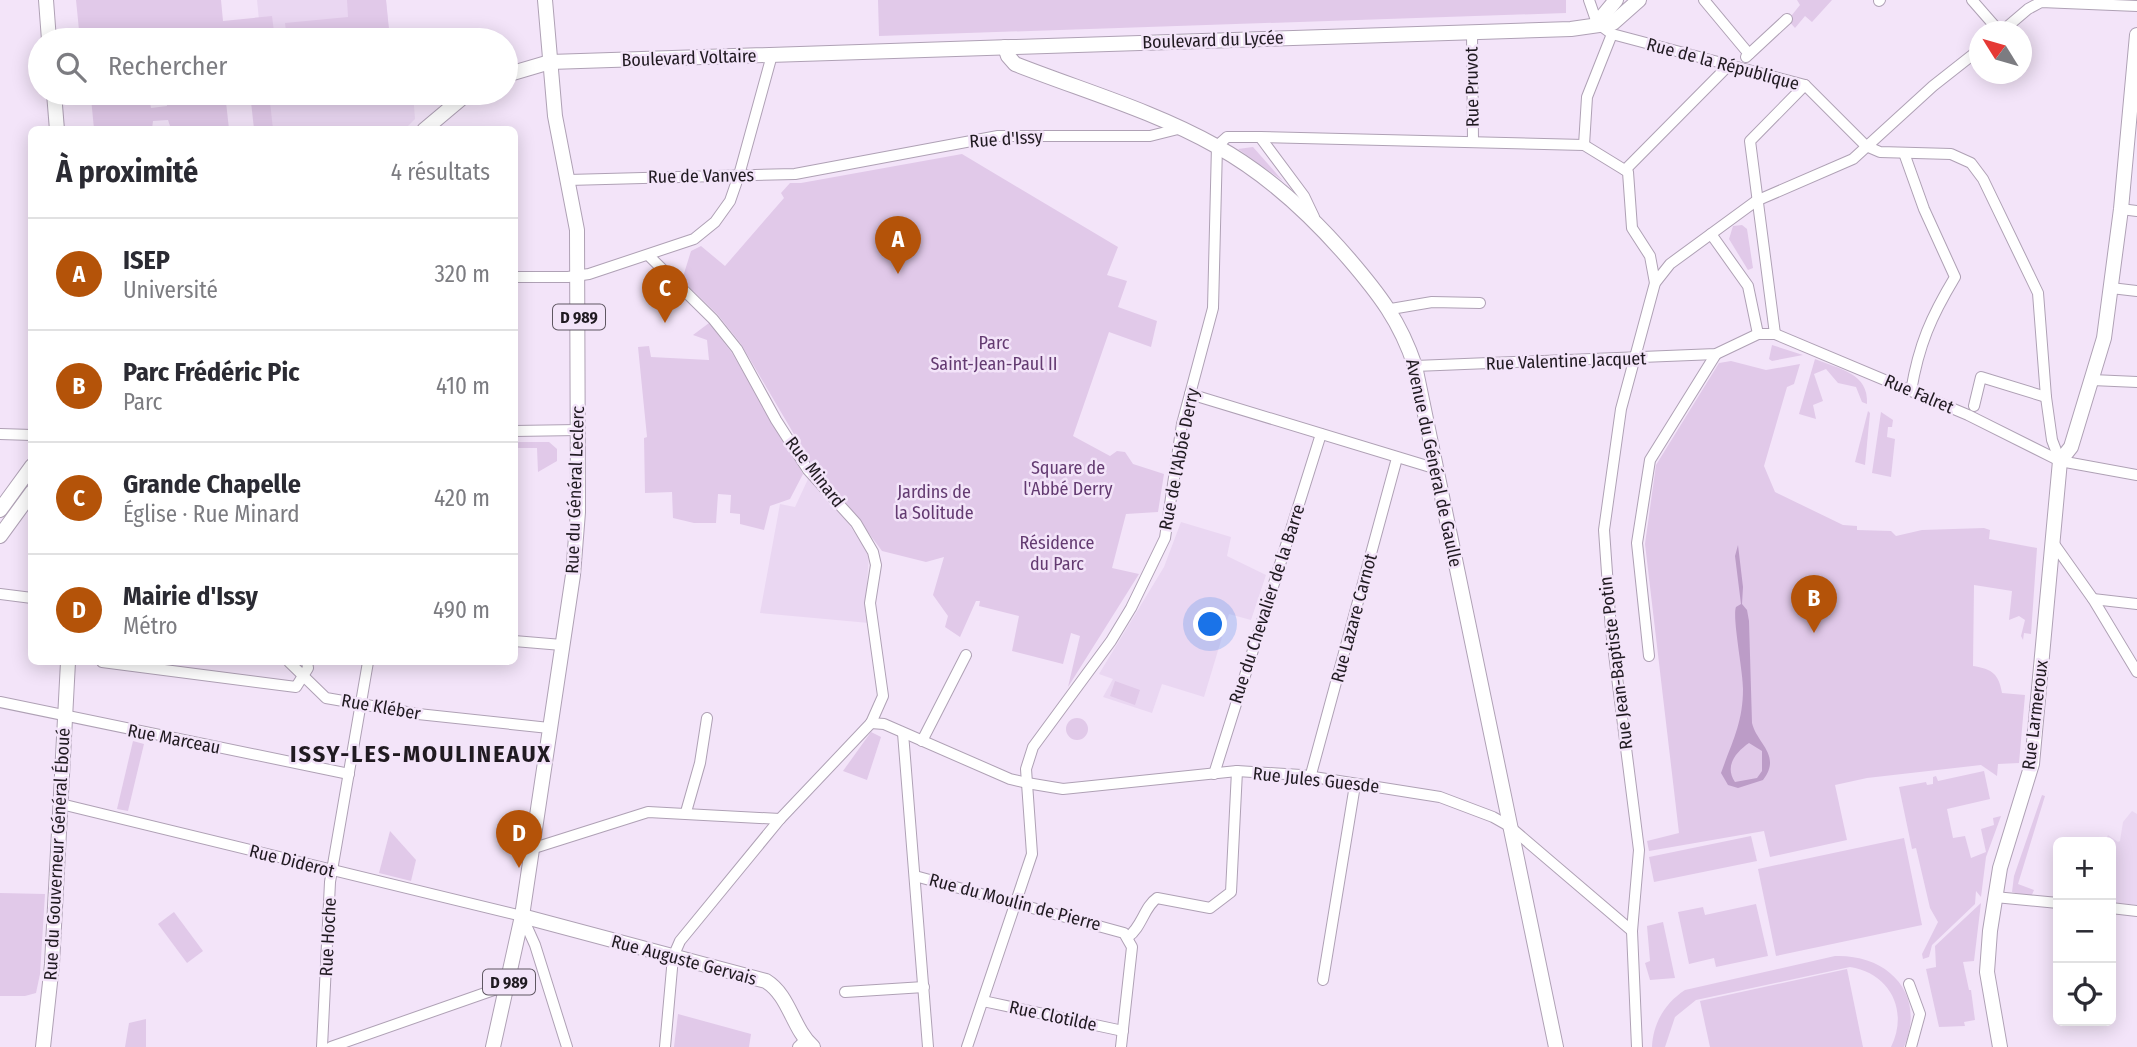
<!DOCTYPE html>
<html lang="fr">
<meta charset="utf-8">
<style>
body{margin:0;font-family:"Fira Sans Condensed",sans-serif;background:#f2f2f3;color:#2b2b33}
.controls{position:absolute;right:21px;bottom:21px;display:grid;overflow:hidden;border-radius:10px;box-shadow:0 4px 18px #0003}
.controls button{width:63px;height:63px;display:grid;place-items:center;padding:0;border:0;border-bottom:2px solid #e1e1e2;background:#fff;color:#2b2b33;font:35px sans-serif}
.compass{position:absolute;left:1969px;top:21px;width:63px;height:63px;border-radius:50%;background:#fff;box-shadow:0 4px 18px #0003;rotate:307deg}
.you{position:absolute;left:1211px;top:625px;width:24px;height:24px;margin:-18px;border:5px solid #fff;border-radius:50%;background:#1a73e8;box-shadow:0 0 0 10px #1a73e833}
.badge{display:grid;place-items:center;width:46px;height:46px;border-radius:50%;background:#b45309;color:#fff;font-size:23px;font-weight:700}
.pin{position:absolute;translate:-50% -58px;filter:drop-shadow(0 2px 4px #0008)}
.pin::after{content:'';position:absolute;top:37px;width:24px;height:21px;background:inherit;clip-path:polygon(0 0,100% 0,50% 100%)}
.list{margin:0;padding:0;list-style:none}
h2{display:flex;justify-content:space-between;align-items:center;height:91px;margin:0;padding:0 28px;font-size:30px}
h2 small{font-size:23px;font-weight:400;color:#7c7c81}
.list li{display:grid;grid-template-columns:46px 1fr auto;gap:21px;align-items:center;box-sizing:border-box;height:112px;padding:0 28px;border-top:2px solid #e1e1e2}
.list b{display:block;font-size:26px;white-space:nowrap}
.list p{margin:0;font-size:23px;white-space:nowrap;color:#7c7c81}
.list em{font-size:23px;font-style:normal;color:#7c7c81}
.icon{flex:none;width:38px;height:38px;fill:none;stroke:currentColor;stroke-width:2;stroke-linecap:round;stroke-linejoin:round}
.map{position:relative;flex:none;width:2137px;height:1047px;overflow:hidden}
.search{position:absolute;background:#fff;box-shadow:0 4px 18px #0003;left:28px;top:28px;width:490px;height:77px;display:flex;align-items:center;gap:18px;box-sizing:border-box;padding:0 24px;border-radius:38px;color:#7c7c81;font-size:26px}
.panel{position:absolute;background:#fff;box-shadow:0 4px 18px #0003;left:28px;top:126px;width:490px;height:539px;border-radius:10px}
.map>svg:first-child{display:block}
</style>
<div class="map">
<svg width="2137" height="1047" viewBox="0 0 2137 1047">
<rect width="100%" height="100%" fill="#f3e4f9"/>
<g fill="#ead7f2">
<path d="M257,0H386L390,40H261Z"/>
<path d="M267,93H413L415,119L405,129H271Z"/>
<path d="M808,479L844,517L869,554L865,613L869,623L760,613L780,504L795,507Z"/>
<path d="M1181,522L1231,537L1227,556L1266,575L1251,620L1229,614L1204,697L1162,684L1152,713L1103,697L1113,679L1099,674L1164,567Z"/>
<path d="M2132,811L2137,814V905L2111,902V842H2105L2108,835L2118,842L2120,841L2123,822Z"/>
</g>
<g fill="#e1c9e9">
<path d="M76,0H221L223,21L272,16L275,40H80Z"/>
<path d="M347,0H386L390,40H287L285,23L348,17Z"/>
<path d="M878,0H1566V13L879,36Z"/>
<path d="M1797,0H1832L1812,22L1805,16L1795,28L1788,20L1800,5Z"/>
<path d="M144,93H148L151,108L167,106L165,93H225L229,129H171L168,120L153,121L152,129H94L91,98Z"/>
<path d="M250,93H269L273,129H254Z"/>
<path d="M1253,147L1283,181L1238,149Z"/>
<path d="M962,154L1118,247L1107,275L1127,281L1118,307L1157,321L1151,347L1109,332L1073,436L1110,456L1117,451L1125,452L1133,464L1164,474L1158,512L1126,514L1112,568L1139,574L1068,687L1080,636L1071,633L1063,664L1012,651L1019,616L979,606L980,601H976L960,637L945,627L948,616L933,595L944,557L926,562L882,551L846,503L812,465L741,344L718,315L682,280L691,251L701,246L725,266L784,198L781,193L790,183H801Z"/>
<path d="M1742,225L1747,229L1753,268L1748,270L1729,239L1733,226Z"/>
<path d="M709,323L732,353L803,474L790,499L770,506L764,530L740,524V514L730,513L731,495L718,494L716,523H694L673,518L672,492L645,493L644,438L647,437L638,347L649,346L651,357L709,360L707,340L693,335Z"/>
<path d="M1772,345L1803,355L1772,361L1769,359Z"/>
<path d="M1815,359C1839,369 1869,373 1867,404L1862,402L1856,387L1838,383L1826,369L1814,374L1823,401L1813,405L1816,419L1799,414Z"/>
<path d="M1731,361L1766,370L1800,364L1794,384L1787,387L1764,466L1775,492L1843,525L1857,526V530L1891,531L1896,536L1922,530L1984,528L1990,530L1989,539L2037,548L2031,634L2024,633L2023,640L2021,636L2025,620L2019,616L2009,620L2012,591L1974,585L1973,666C1992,669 1999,674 2002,693L2025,695L2019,763L1998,764L1997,776L1981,765L1867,778L1835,785L1847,840L1770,857L1764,831L1649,851L1647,841L1679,833L1645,544L1656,465L1719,363Z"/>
<path d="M1868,411L1870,413L1865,465L1855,462Z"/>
<path d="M1881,412L1893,420L1892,427H1888L1887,437L1895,439L1891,477L1872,473Z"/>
<path d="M515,442H549L557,449V461L538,472L537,448H515Z"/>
<path d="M1115,681L1140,690L1135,705L1110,696Z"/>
<circle cx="1077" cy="729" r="11"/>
<path d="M871,732L881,737L867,780L843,771Z"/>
<path d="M133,741L144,744L128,811L117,809Z"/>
<path d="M1984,771L1990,799L1947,809L1953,838L1965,836L1971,858L1986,852L1981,829L1994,825L1993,818L2001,816L1986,857L1981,897L1976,891L1975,904L1932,945L1929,957L1923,959L1922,954L1938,922L1930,908L1916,848L1912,849L1899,787L1926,782L1927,785L1933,784V777L1936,776L1938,781Z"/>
<path d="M2042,795L2045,796L2018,884L2034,890L2031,897L2012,892L2014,876Z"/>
<path d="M390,831L416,860L411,881L379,873Z"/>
<path d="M1751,836L1757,861L1654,882L1649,857Z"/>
<path d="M1904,838L1922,925L1776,956L1758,869Z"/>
<path d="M0,893L45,894L40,974L36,993L25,996H0Z"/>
<path d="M1981,903L1974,961L1963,962L1969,990H1971L1975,1020L1964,1022L1965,1026L1939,1027L1926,969L1936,967L1935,946Z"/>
<path d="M1756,904L1768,956L1716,967L1714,958L1689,964L1678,912L1703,907L1705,915Z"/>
<path d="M174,912L203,951L187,963L158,924Z"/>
<path d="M1663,922L1675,978L1650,980L1645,963L1650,961L1647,926Z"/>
<path d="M1835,956C1888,954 1927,994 1904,1047H1891C1909,1011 1890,973 1850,967L1696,1000L1675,1017L1665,1047H1652C1653,1023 1665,1003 1685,990Z"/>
<path d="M1847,969L1863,1047H1710L1700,1001Z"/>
<path d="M678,1014L751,1034L749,1047H674Z"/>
<path d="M146,1019V1047H125L129,1023Z"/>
</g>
<path fill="#bc9cc7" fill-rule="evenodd" d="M1738,545L1743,587L1742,604L1747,610L1749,621L1752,723C1757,744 1782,755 1763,780L1738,788L1728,785L1721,773C1732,742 1743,723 1743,689C1743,671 1732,617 1736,607L1741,604L1735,556ZM1749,743L1762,751V771L1757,778L1735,782C1724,766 1736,752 1749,743Z"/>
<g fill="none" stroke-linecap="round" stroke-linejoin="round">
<defs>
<g id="minor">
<path d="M1589,0L1597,23L1612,34L1805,85L1866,146L1880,152L1951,154L1971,163L1983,179L2038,293L2046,397L2052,440L2060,461"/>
<path d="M1704,0L1749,54"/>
<path d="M1972,0L2000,32"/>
<path d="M1879,1L1880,0"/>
<path d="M1472,32L1473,142"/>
<path d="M2001,32L2028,9L2041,2L2137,6"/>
<path d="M1746,57L1787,19"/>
<path d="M1260,137L1304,196L1314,217"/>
<path d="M1584,145L1587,97L1612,34"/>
<path d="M1904,153L1924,209L1955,277C1931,317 1919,344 1911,391"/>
<path d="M1625,170L1730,64"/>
<path d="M568,180L795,174L998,136H1150L1178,129"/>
<path d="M2121,209L2137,211"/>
<path d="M1711,234L1748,286L1758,334"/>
<path d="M649,256L713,319L737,349L776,420L808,470L856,523L873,552L876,565L870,603L883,696L871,723"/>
<path d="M514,277H568L589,274L694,239L715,222L730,201L739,175L772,55"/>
<path d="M2111,288L2137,291"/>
<path d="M1391,309L1432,302L1480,303"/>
<path d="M1775,334L1750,141L1805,85"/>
<path d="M1415,366L1716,354L1758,334H1775L1968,415L2060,461L2137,475"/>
<path d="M2092,380L2137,382"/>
<path d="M1190,394L1437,469"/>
<path d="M1974,406L1981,377L2046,397"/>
<path d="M514,431L578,430"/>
<path d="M0,434L32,435"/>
<path d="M2054,544L2093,599L2137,672"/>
<path d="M0,594L32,598"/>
<path d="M2093,599L2137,604"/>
<path d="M514,641L562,645"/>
<path d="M1649,656L1637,543L1650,460L1716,354"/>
<path d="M102,662L296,687L308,668L307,662"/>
<path d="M289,662L326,698L418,714L549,728"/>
<path d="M0,702L349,774"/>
<path d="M871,723L884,724L1010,779L1027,783L1063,789L1237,771L1301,775L1440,797L1493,817L1509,826L1632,931"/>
<path d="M903,733L928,1047"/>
<path d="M922,741L966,655"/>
<path d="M1214,774L1321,434"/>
<path d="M1310,778L1397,458"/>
<path d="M61,804L522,916L535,945L567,1047"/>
<path d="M686,812L700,763L707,718"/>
<path d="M531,849L648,812L780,819"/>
<path d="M915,876L1124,933L1132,947L1121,1047"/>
<path d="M1995,897L2058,903"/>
<path d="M2111,908L2137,911"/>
<path d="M1128,937C1142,927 1144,907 1157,898L1210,908L1231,892L1237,771"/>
<path d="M1323,980L1355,785"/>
<path d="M1909,984L1920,1014L1911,1047"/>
<path d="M845,992L924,987"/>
<path d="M983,1001L1123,1031"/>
<path d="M322,1047L330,882L368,662"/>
<path d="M331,1047L508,985"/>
<path d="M665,1047L673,957L680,941L780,819L871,723"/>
<path d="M798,1047L805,1040"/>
<path d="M967,1047L1032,854L1026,769L1033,747L1111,641L1131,608L1165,538L1182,424L1213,308L1217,146L1227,137H1260L1584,145L1628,172L1632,228L1650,256L1655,283"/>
<path d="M1637,1047L1632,931L1639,850L1611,630L1604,530L1621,409L1655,283L1670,264L1756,201L1853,159L1933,86L1980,49"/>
</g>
<g id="major">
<path d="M46,0L49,40"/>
<path d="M1597,23L1616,0"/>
<path d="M1005,47L1008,56L1015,64C1081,90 1154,111 1216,146C1267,174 1311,215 1349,259C1379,294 1400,321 1415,366L1556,1047"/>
<path d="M506,75L550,62L1571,29L1613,23L1639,0"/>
<path d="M54,93L57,130"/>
<path d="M424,130L468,93"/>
<path d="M0,510L32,466"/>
<path d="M0,536L32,492"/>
<path d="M522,916L766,981C790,996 792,1028 813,1047"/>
<path d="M43,1047L52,964L68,662"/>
<path d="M493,1047L522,916L573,575L578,512L577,230L555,116L545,0"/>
<path d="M2000,1047L1987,972L1990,931L2000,868L2032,764L2060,461L2071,447L2104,338L2121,209L2137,35"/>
</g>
</defs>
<use href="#minor" stroke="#afa1b5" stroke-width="12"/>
<use href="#major" stroke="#afa1b5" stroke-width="16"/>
<use href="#minor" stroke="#fff" stroke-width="10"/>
<use href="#major" stroke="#fff" stroke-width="14"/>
</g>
<g text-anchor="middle" stroke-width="5" stroke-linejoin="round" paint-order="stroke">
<g fill="#f3e4f9" stroke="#5f5762" stroke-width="2">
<rect x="553" y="304.5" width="52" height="25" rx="5"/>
<rect x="483" y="969.5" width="52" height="25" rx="5"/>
</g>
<g font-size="16" font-weight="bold" fill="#201a21">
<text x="579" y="323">D 989</text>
<text x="509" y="988">D 989</text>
</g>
<g font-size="18" fill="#201a21" stroke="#f3e4f9">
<text transform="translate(1213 40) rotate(-2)" y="6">Boulevard du Lycée</text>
<text transform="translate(689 58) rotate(-2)" y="6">Boulevard Voltaire</text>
<text transform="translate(1723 64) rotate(15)" y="6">Rue de la République</text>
<text transform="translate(1472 87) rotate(-91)" y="6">Rue Pruvot</text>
<text transform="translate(1006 139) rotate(-4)" y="6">Rue d'Issy</text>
<text transform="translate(701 176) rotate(-1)" y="6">Rue de Vanves</text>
<text transform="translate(1566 361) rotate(-2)" y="6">Rue Valentine Jacquet</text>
<text transform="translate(1919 394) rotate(23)" y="6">Rue Falret</text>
<text transform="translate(1179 459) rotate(-79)" y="6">Rue de l'Abbé Derry</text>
<text transform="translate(1434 463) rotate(78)" y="6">Avenue du Général de Gaulle</text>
<text transform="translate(815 472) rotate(52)" y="6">Rue Minard</text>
<text transform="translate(575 490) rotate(-88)" y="6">Rue du Général Leclerc</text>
<text transform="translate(1267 604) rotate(-72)" y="6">Rue du Chevalier de la Barre</text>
<text transform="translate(1354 618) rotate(-75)" y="6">Rue Lazare Carnot</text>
<text transform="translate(1616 663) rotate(-97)" y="6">Rue Jean-Baptiste Potin</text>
<text transform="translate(381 707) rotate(10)" y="6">Rue Kléber</text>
<text transform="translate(2035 715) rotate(-83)" y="6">Rue Larmeroux</text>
<text transform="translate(174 739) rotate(11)" y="6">Rue Marceau</text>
<text transform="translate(1316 780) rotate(6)" y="6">Rue Jules Guesde</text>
<text transform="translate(57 854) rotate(-87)" y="6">Rue du Gouverneur Général Éboué</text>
<text transform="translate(292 861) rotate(14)" y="6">Rue Diderot</text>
<text transform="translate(1015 902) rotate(15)" y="6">Rue du Moulin de Pierre</text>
<text transform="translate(328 937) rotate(-87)" y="6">Rue Hoche</text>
<text transform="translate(684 960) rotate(15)" y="6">Rue Auguste Gervais</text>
<text transform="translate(1053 1016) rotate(12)" y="6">Rue Clotilde</text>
</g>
<g font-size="18" fill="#633a71" stroke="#f3e4f9">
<text x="994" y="349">Parc<tspan x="994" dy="21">Saint-Jean-Paul II</tspan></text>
<text x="1068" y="474">Square de<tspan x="1068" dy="21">l'Abbé Derry</tspan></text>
<text x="934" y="498">Jardins de<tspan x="934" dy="21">la Solitude</tspan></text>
<text x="1057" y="549">Résidence<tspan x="1057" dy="21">du Parc</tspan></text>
</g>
<g font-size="24" font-weight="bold" letter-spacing="2" fill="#201a21" stroke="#f3e4f9">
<text x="421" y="762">ISSY-LES-MOULINEAUX</text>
</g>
</g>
</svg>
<div class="controls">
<button>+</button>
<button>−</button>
<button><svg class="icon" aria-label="locate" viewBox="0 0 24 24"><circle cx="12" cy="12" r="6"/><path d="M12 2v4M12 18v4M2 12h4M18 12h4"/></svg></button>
</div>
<svg class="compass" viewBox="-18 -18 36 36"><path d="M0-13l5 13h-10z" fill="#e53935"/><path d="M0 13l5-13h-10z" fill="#7c7c81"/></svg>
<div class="you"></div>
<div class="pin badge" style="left:898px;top:274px">A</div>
<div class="pin badge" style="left:1814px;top:633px">B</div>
<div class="pin badge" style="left:665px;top:323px">C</div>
<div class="pin badge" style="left:519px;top:868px">D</div>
<div class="search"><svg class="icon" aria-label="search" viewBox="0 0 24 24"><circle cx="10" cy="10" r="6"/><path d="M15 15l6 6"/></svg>Rechercher</div>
<section class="panel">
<h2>À proximité<small>4 résultats</small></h2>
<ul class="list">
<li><span class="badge">A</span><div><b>ISEP</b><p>Université</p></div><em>320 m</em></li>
<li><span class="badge">B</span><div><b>Parc Frédéric Pic</b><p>Parc</p></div><em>410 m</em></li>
<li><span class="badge">C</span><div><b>Grande Chapelle</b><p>Église · Rue Minard</p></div><em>420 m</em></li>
<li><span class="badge">D</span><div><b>Mairie d'Issy</b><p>Métro</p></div><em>490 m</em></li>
</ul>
</section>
</div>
